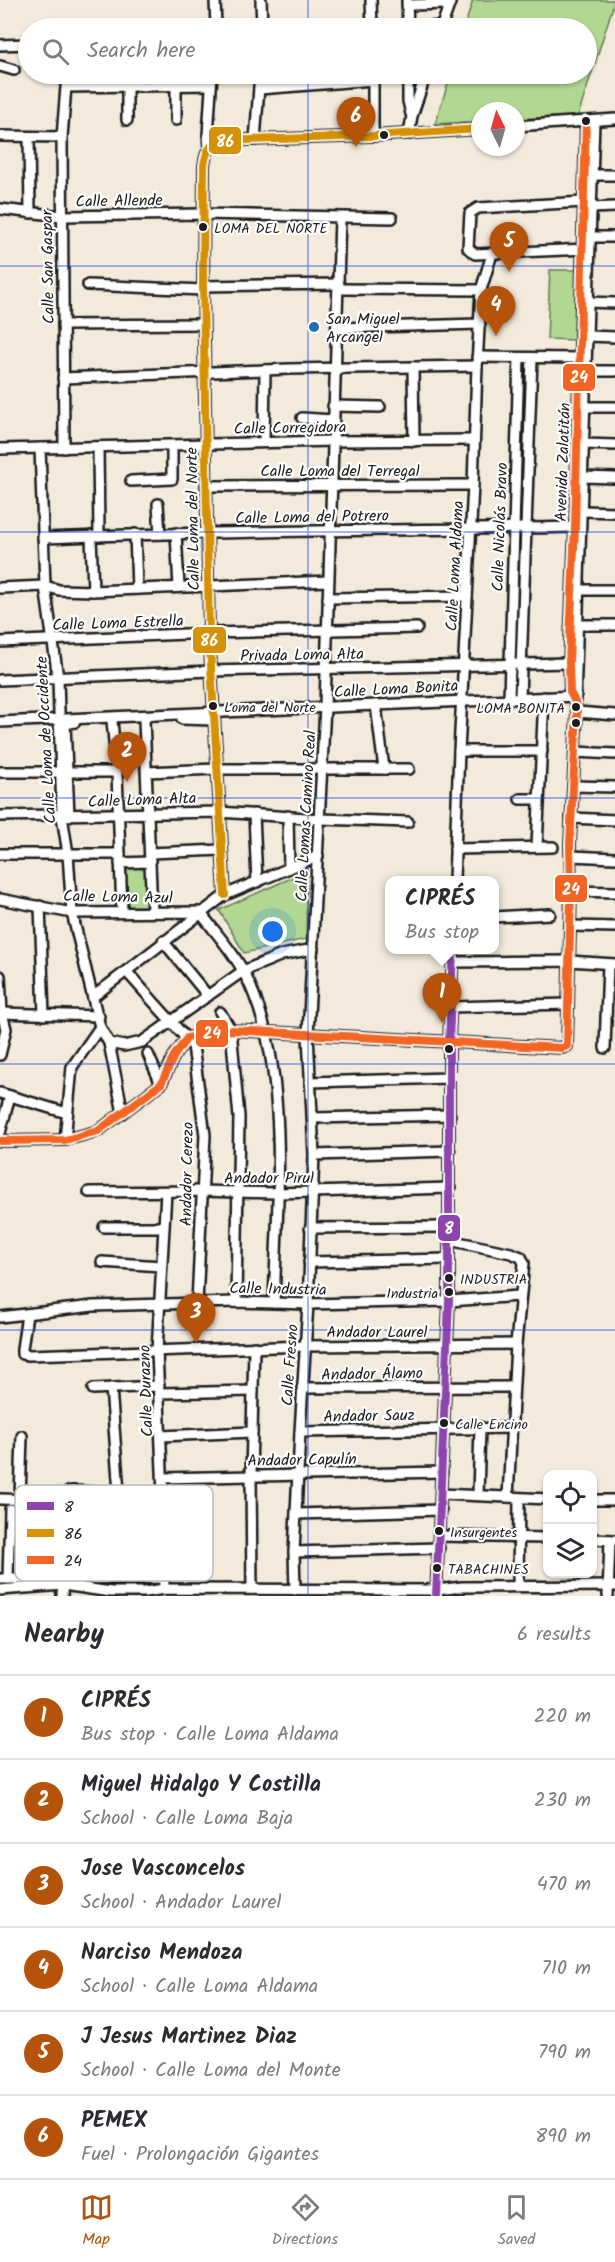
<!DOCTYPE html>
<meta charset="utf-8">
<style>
body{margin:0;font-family:Kalam,sans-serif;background:#f7f7f7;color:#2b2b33}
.controls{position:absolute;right:18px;bottom:18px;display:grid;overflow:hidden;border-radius:12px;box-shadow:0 2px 4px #0004}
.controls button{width:54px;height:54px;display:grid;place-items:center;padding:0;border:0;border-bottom:2px solid #e1e1e2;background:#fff;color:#2b2b33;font:30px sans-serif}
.compass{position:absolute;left:471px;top:102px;width:54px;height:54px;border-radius:50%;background:#fff;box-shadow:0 2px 4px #0004;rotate:355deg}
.you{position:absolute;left:273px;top:932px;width:21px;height:21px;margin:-15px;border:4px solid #fff;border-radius:50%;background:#1a73e8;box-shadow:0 0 0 9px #1a73e833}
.badge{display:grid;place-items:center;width:39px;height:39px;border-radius:50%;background:#b45309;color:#fff;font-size:20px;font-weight:700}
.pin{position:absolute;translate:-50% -50px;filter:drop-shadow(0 2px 3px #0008)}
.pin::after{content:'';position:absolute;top:32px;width:21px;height:18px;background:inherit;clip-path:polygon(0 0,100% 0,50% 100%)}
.popup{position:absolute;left:385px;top:876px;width:114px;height:78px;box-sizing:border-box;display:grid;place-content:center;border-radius:12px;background:#fff;filter:drop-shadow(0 2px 4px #0005);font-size:20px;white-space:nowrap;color:#7c7c81}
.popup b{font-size:22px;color:#2b2b33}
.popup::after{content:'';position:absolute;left:50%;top:100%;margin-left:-12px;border:12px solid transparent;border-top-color:#fff}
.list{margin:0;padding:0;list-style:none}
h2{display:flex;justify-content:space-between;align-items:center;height:78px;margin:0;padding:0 24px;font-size:26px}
h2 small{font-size:20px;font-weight:400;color:#7c7c81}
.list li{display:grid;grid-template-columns:39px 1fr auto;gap:18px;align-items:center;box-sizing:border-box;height:84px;padding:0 24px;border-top:2px solid #e1e1e2}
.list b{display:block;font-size:22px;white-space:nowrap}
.list p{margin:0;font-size:20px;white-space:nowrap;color:#7c7c81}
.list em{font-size:20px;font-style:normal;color:#7c7c81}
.icon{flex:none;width:33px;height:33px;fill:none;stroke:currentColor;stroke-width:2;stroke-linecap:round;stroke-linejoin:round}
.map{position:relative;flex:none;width:615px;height:1596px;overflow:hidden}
.search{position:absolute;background:#fff;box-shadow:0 2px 4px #0004;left:18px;right:18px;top:18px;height:66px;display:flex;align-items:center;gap:15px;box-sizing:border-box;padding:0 21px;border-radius:33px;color:#7c7c81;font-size:22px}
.sheet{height:582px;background:#fff}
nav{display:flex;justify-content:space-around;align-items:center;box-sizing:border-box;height:84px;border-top:2px solid #e1e1e2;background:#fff;font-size:16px;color:#7c7c81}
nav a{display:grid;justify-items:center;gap:3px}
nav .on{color:#b45309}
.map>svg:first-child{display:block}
</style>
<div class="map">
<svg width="615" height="1596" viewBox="0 0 615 1596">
<defs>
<pattern id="grass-tufts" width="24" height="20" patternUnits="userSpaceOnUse" patternTransform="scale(1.5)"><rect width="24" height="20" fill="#b1d792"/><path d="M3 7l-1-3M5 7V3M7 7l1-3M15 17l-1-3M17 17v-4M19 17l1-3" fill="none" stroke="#98b87d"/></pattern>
</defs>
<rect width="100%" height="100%" fill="#f3eadc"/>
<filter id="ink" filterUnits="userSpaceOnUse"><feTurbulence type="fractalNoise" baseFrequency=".0167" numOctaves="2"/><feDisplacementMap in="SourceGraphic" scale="12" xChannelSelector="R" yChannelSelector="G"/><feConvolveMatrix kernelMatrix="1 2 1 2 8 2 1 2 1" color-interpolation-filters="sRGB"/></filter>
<g filter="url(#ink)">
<path fill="url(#grass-tufts)" stroke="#667a57" stroke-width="1.5" d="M148,863L151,908L127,909L125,864Z"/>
<g fill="#b1d792" stroke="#667a57" stroke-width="1.5">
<path d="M473,0H615L578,116L516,119V111H480V121L435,124L451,74H586V28H464Z"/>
<path d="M550,270H579L576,340L547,339Z"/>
<path d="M307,871L306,939L244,953L219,910Z"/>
</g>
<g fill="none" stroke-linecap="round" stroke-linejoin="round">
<defs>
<g id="minor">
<path d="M215,0L216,28"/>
<path d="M261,0L262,28"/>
<path d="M371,0L372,28"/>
<path d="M407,1L408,28"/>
<path d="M408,5L449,4"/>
<path d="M46,28L64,26"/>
<path d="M415,28L442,26"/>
<path d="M441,28L451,0"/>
<path d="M0,45L28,44"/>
<path d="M0,66L14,70"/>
<path d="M373,74V136"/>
<path d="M408,74V101L411,114"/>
<path d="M127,87V120"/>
<path d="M176,87V120"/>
<path d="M259,89L373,80"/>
<path d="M516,126L615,119"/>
<path d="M409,134L412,116L426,74"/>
<path d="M0,136L62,137"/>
<path d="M29,137L30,213"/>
<path d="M255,140L260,74"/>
<path d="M209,148L208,135L212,74"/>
<path d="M593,175H615"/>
<path d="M584,202L478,208L470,213L468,248L475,254L587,249"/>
<path d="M591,208L615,207"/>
<path d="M0,209L62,216L203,214L392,218"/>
<path d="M590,237H615"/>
<path d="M88,285L203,290"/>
<path d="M203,286L339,284"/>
<path d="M339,289L481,290"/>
<path d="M588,302L615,303"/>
<path d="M63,325L203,324"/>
<path d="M337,328L480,324"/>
<path d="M587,336L615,337"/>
<path d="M477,357L580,358"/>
<path d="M413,367L414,441"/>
<path d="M586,371H615"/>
<path d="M63,378L288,369L477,366"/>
<path d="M333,406L380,407"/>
<path d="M581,407H615"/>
<path d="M302,418L333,420"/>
<path d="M264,442L265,370"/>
<path d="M584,444L615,445"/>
<path d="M98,447L99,536"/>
<path d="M40,448L45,586L58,678L62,816L68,854L72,913L100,1027L109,1043L123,1113"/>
<path d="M64,448L62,137L66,87L211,85"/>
<path d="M0,449L333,441L474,440"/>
<path d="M583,477L615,478"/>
<path d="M131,481L172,479V446"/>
<path d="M206,486L473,485"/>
<path d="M158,504L160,534"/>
<path d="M582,511L615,512"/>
<path d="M176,533L179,587"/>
<path d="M135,534L137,589"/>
<path d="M91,536L93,591"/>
<path d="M43,538C222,530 401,531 580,527"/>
<path d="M0,588L45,586L59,590L93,591L328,581"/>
<path d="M580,590H615"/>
<path d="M328,598L467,596"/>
<path d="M579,625H615"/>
<path d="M0,642L209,633L417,628"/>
<path d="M0,680L211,671L569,663"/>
<path d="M509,698L519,358"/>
<path d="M520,698L532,358"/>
<path d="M575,702L594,121"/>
<path d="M376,705L384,769"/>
<path d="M577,712L615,715"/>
<path d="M182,719L213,720"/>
<path d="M144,720L152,911"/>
<path d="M112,721L117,772L122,912"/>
<path d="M0,722L576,696"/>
<path d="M459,751H542"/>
<path d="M575,752L615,754"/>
<path d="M0,772H117"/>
<path d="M147,772L216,769H409"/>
<path d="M574,786L615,787"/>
<path d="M520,799H539"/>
<path d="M254,814L257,882"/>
<path d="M0,816L219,812L321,819L408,822"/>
<path d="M69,816L65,724L75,722"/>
<path d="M288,816L289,868"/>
<path d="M571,818L615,820"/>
<path d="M537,847L544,697"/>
<path d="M455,849L553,847"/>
<path d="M150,853L222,850"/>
<path d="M0,854H120"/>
<path d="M571,856L615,858"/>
<path d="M120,863L150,862"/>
<path d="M454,880L459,751L473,485L477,366L481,290L492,254"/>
<path d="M571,891L615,892"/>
<path d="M225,895L209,633L203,286L204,165C206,154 208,145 220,141L373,136L480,129"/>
<path d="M0,899L72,913L200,912C214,931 232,950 243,971C292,1060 277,1204 274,1303"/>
<path d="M40,906L44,1015"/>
<path d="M494,917L550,914"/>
<path d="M570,926L615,927"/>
<path d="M163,941L208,996"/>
<path d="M453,962L569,961L615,964"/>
<path d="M126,971L193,1046L205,1135L197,1303"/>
<path d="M0,976L2,1013L6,1029L0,1055"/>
<path d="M94,996L225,895L318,856"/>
<path d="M450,1007L568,1004"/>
<path d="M220,1012L231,1030L239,1117L236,1302"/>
<path d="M0,1013L99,1016"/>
<path d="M109,1043L124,1046L142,1042L243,971L282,955L313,949"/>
<path d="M605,1048L608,964"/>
<path d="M148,1054L161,1084"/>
<path d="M310,1082L449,1078"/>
<path d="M0,1093L67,1113"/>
<path d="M313,1118L450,1115"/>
<path d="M0,1133L10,1096"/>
<path d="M65,1140L72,1067L100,1027"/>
<path d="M0,1141L65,1140L98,1131L161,1084L174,1056L187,1038L231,1030L562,1048L567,1046L571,891L570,844L577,712L575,702L570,692L569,663L575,527L586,121"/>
<path d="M314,1155L450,1151"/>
<path d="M89,1192L201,1191L277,1193L450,1188"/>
<path d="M104,1227H163"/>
<path d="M310,1228L449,1227"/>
<path d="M449,1240L511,1253L521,1257L524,1263L516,1344L508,1497"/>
<path d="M102,1262L161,1266"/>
<path d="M309,1262L449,1259"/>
<path d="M27,1314L22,1349V1354L29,1355L305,1346L516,1344"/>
<path d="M0,1317L93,1306L236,1302L308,1304L449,1301L519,1296"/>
<path d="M111,1388L119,1492"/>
<path d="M302,1388L513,1387"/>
<path d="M93,1389L159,1386"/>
<path d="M159,1393L253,1391"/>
<path d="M300,1432L511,1428"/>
<path d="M161,1436L252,1432"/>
<path d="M163,1478L442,1472"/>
<path d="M441,1494L548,1499"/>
<path d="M478,1495L480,1427"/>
<path d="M20,1498L22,1436"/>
<path d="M0,1499L66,1501"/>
<path d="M592,1500H615"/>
<path d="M296,1514L441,1510"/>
<path d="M65,1531L164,1538"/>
<path d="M440,1536L548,1538"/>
<path d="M592,1539L614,1540"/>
<path d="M294,1552L439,1548"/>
<path d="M0,1579L164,1578"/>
<path d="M8,1579L10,1509"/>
<path d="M518,1586L519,1498"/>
<path d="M164,1589L163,1495L157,1351L166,1192"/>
<path d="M252,1589L251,1476L254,1347"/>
<path d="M0,1590L63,1585L111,1592H145L164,1589L437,1590L462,1587L615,1586"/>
<path d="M295,1590L294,1552L300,1432L308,1304L314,1155L308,1035L325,706L340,218"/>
<path d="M62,1596L68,1492L72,1491L163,1495"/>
<path d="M436,1596L449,1301V1042L453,950"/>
<path d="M608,1596L610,1540"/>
</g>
</defs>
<use href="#minor" stroke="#1c1c1c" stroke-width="14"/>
<use href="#minor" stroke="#fff" stroke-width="9"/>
<defs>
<path id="bus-1" d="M436,1596L449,1301V1042L453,950"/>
<path id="bus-2" d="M225,895L209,633L203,286L204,165C206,154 208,145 220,141L373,136L480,129"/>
<path id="bus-3" d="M0,1141L65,1140L98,1131L161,1084L174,1056L187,1038L231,1030L562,1048L567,1046L571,891L570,844L577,712L575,702L570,692L569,663L575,527L586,121"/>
</defs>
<use href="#bus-1" stroke="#fff" stroke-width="12"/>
<use href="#bus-2" stroke="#fff" stroke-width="12"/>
<use href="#bus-3" stroke="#fff" stroke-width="12"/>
<use href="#bus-1" stroke="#8e44ad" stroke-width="8"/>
<use href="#bus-2" stroke="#d69104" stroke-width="8"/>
<use href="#bus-3" stroke="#f26522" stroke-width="8"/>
</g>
</g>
<path fill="none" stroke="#1d4ed8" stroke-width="1.5" stroke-opacity="0.55" d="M308,0V28M308,74V1596M0,266H615M0,532H615M0,798H615M0,1064H615M0,1330H615"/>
<g fill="#1c1c1c" stroke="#fff" stroke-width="2">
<circle cx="586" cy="121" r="5"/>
<circle cx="384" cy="135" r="5"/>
<circle cx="203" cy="227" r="5"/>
<circle cx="213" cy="706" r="5"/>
<circle cx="576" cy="707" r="5"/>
<circle cx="576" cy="723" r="5"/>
<circle cx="449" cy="1049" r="5"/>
<circle cx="449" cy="1278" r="5"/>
<circle cx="449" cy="1292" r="5"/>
<circle cx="444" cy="1423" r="5"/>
<circle cx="439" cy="1531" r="5"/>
<circle cx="437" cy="1568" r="5"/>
</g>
<circle fill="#1f6fb2" stroke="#fff" stroke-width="2" cx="314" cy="327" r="6"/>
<g text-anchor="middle" stroke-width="4.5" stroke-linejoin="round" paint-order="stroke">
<g font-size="14" fill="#1c1c1c" stroke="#fff" text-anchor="start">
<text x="214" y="233">LOMA DEL NORTE</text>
<text x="224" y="712">Loma del Norte</text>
<text x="565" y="713" text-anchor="end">LOMA BONITA</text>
<text x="460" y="1284">INDUSTRIA</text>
<text x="438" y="1298" text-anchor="end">Industria</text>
<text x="455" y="1429">Calle Encino</text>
<text x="450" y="1537">Insurgentes</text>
<text x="448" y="1574">TABACHINES</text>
</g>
<g font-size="16" fill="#1c1c1c" stroke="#fff">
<text transform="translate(119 200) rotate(-1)" y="6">Calle Allende</text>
<text transform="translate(47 267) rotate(-91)" y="6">Calle San Gaspar</text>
<text transform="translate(290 427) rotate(-1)" y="6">Calle Corregidora</text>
<text transform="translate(562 462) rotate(-88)" y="6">Avenida Zalatitán</text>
<text x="340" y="476">Calle Loma del Terregal</text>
<text transform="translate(312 516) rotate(-1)" y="6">Calle Loma del Potrero</text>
<text transform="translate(192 519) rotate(-91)" y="6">Calle Loma del Norte</text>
<text transform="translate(499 527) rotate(-88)" y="6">Calle Nicolás Bravo</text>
<text transform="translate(454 566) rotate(-87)" y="6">Calle Loma Aldama</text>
<text transform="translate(118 622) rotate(-2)" y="6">Calle Loma Estrella</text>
<text transform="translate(302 654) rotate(-1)" y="6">Privada Loma Alta</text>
<text transform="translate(396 688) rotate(-3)" y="6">Calle Loma Bonita</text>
<text transform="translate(45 740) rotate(-93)" y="6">Calle Loma de Occidente</text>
<text transform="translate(142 799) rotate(-2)" y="6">Calle Loma Alta</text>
<text transform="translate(305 816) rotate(-87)" y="6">Calle Lomas Camino Real</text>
<text transform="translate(118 896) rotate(1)" y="6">Calle Loma Azul</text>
<text transform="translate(186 1174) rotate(-89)" y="6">Andador Cerezo</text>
<text x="269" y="1183">Andador Pirul</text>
<text transform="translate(278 1288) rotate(1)" y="6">Calle Industria</text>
<text x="377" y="1337">Andador Laurel</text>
<text transform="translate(289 1365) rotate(-86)" y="6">Calle Fresno</text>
<text transform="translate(372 1373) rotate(-1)" y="6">Andador Álamo</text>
<text transform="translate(145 1391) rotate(-92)" y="6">Calle Durazno</text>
<text transform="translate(369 1415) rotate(-1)" y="6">Andador Sauz</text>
<text transform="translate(302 1459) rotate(-1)" y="6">Andador Capulín</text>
</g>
<g font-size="16" fill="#1c1c1c" stroke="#fff" text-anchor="start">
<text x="326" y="324">San Miguel<tspan x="326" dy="18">Arcangel</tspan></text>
</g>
</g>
<rect x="15" y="1485" width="198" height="96" rx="9" fill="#fff" stroke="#bbb" stroke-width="1.5"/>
<rect x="27" y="1502" width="27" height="8" fill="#8e44ad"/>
<rect x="27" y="1529" width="27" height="8" fill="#d69104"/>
<rect x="27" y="1556" width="27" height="8" fill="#f26522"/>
<g font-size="16" fill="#1c1c1c">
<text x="64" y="1512">8</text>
<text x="64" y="1539">86</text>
<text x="64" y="1566">24</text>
</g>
<g stroke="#fff" stroke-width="2">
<rect x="208" y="126" width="34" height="29" rx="6" fill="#d69104"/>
<rect x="562" y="363" width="34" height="29" rx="6" fill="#f26522"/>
<rect x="192" y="626" width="35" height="28" rx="6" fill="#d69104"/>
<rect x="554" y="874" width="34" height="29" rx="6" fill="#f26522"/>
<rect x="195" y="1019" width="34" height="29" rx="6" fill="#f26522"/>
<rect x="437" y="1214" width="24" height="28" rx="6" fill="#8e44ad"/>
</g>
<g font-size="16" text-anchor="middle" font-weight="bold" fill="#fff">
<text x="225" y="147">86</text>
<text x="579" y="383">24</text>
<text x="209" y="646">86</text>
<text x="571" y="895">24</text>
<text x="212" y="1039">24</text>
<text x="449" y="1234">8</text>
</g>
</svg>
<div class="controls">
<button><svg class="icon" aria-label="locate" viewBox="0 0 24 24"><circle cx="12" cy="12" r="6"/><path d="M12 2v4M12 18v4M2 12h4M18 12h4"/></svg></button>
<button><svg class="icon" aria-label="layers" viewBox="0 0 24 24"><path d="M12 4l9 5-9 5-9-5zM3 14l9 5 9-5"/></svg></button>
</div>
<svg class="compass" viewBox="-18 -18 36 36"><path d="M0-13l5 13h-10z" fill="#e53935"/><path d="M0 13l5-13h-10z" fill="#7c7c81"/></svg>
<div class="you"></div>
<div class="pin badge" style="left:442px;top:1023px">1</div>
<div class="popup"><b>CIPRÉS</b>Bus stop</div>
<div class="pin badge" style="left:127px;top:782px">2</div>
<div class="pin badge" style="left:196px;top:1343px">3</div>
<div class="pin badge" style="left:496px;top:336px">4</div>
<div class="pin badge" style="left:509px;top:272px">5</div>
<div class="pin badge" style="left:356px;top:147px">6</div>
<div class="search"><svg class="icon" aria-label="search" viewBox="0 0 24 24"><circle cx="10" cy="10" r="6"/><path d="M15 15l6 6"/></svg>Search here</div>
</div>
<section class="sheet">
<h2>Nearby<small>6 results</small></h2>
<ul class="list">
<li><span class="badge">1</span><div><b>CIPRÉS</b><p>Bus stop · Calle Loma Aldama</p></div><em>220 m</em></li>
<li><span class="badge">2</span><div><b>Miguel Hidalgo Y Costilla</b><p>School · Calle Loma Baja</p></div><em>230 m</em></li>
<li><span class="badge">3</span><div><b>Jose Vasconcelos</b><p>School · Andador Laurel</p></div><em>470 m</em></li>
<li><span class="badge">4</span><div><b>Narciso Mendoza</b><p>School · Calle Loma Aldama</p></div><em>710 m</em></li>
<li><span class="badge">5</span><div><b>J Jesus Martinez Diaz</b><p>School · Calle Loma del Monte</p></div><em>790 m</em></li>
<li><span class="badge">6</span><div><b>PEMEX</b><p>Fuel · Prolongación Gigantes</p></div><em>890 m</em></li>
</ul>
</section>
<nav>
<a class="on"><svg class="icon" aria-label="map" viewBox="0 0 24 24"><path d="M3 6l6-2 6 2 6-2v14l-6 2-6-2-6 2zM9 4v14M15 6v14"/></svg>Map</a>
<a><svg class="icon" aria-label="directions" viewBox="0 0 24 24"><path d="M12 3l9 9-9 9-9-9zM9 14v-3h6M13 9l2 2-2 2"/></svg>Directions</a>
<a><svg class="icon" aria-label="saved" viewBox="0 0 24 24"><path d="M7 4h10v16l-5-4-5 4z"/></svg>Saved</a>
</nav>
